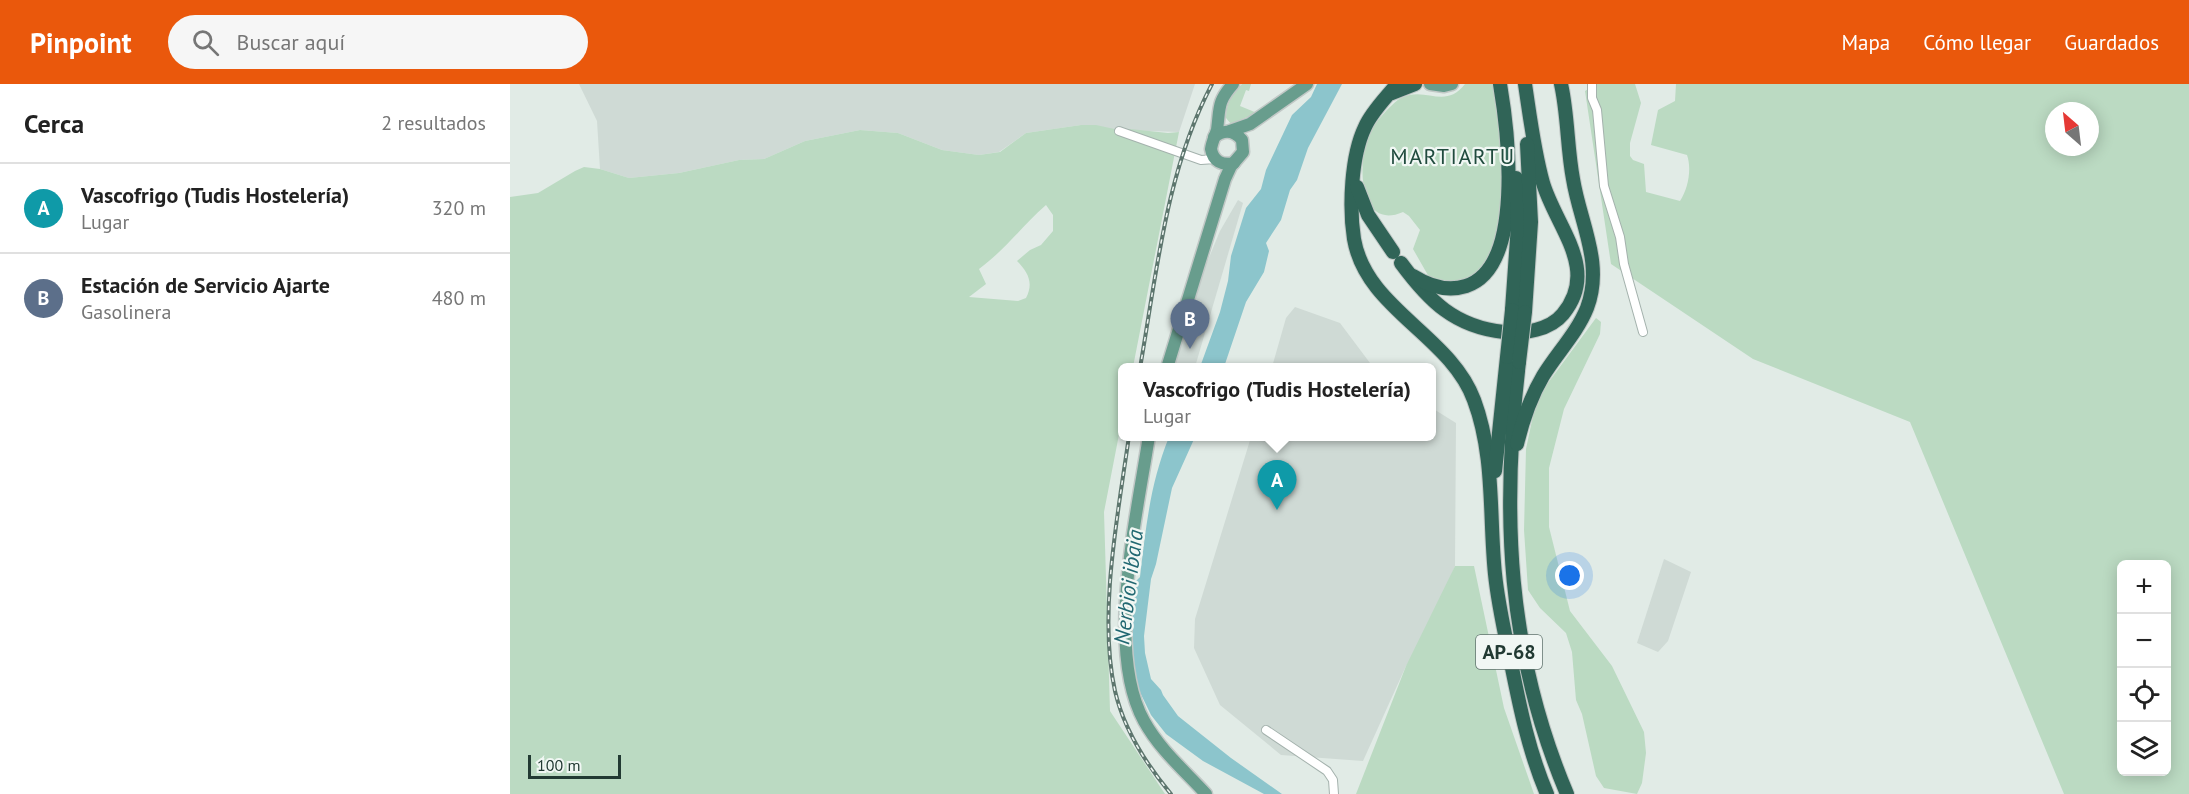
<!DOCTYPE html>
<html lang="es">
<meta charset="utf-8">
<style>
body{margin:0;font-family:"PT Sans",sans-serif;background:#f6f6f6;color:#222}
.controls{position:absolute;right:18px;bottom:18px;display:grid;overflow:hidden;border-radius:9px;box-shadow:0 3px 15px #0003}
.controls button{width:54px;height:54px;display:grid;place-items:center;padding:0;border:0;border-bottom:2px solid #e0e0e0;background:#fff;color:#222;font:30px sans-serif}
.compass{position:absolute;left:1535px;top:18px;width:54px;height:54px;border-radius:50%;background:#fff;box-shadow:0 3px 15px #0003;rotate:332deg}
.scale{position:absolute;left:18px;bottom:15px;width:93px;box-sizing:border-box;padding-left:6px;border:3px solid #223a33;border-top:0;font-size:16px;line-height:21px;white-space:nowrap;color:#223a33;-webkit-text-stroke:4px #f1f7f4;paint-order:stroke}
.you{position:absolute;left:1060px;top:492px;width:21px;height:21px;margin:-15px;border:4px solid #fff;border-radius:50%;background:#1a73e8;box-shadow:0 0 0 9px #1a73e833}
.badge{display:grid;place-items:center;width:39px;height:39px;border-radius:50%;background:#ea580c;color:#fff;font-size:20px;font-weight:700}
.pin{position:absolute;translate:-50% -50px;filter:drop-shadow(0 2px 3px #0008)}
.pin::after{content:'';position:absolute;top:32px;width:21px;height:18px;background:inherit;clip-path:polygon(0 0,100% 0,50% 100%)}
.popup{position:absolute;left:608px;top:279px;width:318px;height:78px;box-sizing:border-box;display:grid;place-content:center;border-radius:9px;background:#fff;filter:drop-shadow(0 2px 4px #0005);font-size:20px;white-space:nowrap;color:#767676}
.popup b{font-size:22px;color:#222}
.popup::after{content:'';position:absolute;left:50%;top:100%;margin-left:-12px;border:12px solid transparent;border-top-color:#fff}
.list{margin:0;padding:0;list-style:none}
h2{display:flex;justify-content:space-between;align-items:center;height:78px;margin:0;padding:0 24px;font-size:26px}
h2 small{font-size:20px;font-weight:400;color:#767676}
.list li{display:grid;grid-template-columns:39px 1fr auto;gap:18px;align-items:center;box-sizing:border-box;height:90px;padding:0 24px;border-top:2px solid #e0e0e0}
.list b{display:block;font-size:22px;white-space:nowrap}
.list p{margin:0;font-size:20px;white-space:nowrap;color:#767676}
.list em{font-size:20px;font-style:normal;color:#767676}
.icon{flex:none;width:33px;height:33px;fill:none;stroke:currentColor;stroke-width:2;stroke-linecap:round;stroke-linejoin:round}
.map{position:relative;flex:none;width:1679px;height:710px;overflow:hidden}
header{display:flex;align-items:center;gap:36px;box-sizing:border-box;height:84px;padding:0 30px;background:#ea580c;color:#fff}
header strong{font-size:28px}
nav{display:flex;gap:33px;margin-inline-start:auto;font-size:21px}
.search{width:420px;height:54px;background:#f6f6f6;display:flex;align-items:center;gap:15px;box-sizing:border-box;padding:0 21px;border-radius:33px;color:#767676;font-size:22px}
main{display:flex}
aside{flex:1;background:#fff}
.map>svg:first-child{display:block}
</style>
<header>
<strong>Pinpoint</strong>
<div class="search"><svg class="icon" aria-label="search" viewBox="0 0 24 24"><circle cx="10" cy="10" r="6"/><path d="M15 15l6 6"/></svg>Buscar aquí</div>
<nav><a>Mapa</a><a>Cómo llegar</a><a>Guardados</a></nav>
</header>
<main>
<aside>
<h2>Cerca<small>2 resultados</small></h2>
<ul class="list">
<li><span class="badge" style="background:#0f9aa8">A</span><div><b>Vascofrigo (Tudis Hostelería)</b><p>Lugar</p></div><em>320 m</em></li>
<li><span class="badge" style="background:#5c6f8a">B</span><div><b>Estación de Servicio Ajarte</b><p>Gasolinera</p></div><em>480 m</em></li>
</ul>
</aside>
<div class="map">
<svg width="1679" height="710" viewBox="0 0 1679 710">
<rect width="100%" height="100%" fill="#e1ebe6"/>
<g fill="#cfdad5">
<path d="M69,0H685L669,48L609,46L571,41L516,49L489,68L469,71L432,66L388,49L350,46L295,57L254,75L229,76L169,89L119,94L90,85L87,37Z"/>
<path d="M728,116L733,119L685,283L662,284L693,188L710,147Z"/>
<path d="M785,223L830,239L863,283H762L776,234Z"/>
<path d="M922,324L946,339L945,482L915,556L896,582L853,677L771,671L710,621L684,564L685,535L741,353L921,352Z"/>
<path d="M1154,475L1181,488L1158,557L1148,568L1127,559Z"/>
</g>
<g fill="#bbdac2" fill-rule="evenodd">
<path d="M732,0H741L739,7L736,6L730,22L747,29L721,40L716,34C716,19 722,10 732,0Z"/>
<path d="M955,0H985L995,96L985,158L977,181L954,198H930L919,193L903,165L910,146L899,132L893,128C848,148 847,77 859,50C865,38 878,24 889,15C915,0 934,27 955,0Z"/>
<path d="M1086,0H1125L1131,19L1120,59V72L1123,76L1134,80L1136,108L1170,117C1178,105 1182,85 1177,71L1141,61L1148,26L1165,17L1166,0H1679V710H1554L1400,338L1243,275L1101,180L1075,7ZM1544,27H1580V63H1544ZM1612,481H1656V688H1612Z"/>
<path d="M571,41H586L609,46L620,45L658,49L669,48L623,283L612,284V335L594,428L600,627L655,710H0V113L28,109L65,87L74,83L90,85L119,94L169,89L229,76L254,75L295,57L350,46L388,49L432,66L469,71L490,68L516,49ZM536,121L543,131V147L531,161L520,166L507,177C518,188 524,199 516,214L508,217L459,213L476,200L469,185C496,165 512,142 536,121Z"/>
<path d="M1086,234L1091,238L1090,250L1054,325L1039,384V443L1060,527L1102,582L1134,648L1136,669L1132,699L1127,710L1094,704L1086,692L1072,630L1066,616L1062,568L1056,549L1030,524L1018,506L1014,446L1016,365L1024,327L1032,307Z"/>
<path d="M945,482H964L994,624L1024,710H846L896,582Z"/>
</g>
<g fill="#8cc5cc">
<path d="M807,0H832L798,64L787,96L780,106L771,136L756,159L759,167L754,188L736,218L714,283H690L710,228L718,197L721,172L736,124L751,105L756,86L782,31L801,13Z"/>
<path d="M659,353H685L662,404L646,480L641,495L634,552L635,569L641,595L651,606L653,611L668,632L721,674L772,710H754L693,677L656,650L641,631L626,600L620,559L625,498L630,493C636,443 640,400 659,353Z"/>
</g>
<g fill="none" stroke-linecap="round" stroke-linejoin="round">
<defs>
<g id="street">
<path d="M1082,0V14L1087,26L1094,102L1110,153L1114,180L1133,248"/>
<path d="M609,47L691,76L705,75"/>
<path d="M756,646L817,687L823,696L824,710"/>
</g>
<g id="primary">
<path d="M723,0C707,18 710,24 707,46C705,52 702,58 701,65C703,77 712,82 724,79"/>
<path d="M920,0L934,2L942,0"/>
<path d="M720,47L740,40L797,0"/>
<path d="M657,284L715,95L721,82L733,68L732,56C724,46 714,45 704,53"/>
<path d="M639,352C627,431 595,566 634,637C650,666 674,686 696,710"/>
</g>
<g id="highway">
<path d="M887,0C876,14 862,27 855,43C841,72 839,123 844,155C856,225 940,251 964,316C985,372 979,432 985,490C988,520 995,550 1001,579C1010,624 1019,668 1037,710"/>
<path d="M882,9L905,0"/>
<path d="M847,103L858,131L883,168"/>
<path d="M891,179C919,217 945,243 994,248C1014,250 1040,246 1053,230C1090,185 1046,143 1033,99C1024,67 1020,33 1015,0"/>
<path d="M903,192C919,202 937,208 956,202C1015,183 998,47 990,0"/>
<path d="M1002,226L1008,141L1006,94"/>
<path d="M1015,228L1021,138L1017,60"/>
<path d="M1009,278C991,429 997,568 1057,710"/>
<path d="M1007,360C1013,335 1020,314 1033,292C1047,269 1067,249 1077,224C1094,179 1070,139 1063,95C1057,63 1058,31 1051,0"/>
<path d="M985,387L997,273"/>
</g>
</defs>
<use href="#street" stroke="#a4b2ad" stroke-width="10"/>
<use href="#primary" stroke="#c1c8c6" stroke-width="15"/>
<use href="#highway" stroke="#c1c8c6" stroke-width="16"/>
<use href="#street" stroke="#fff" stroke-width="8"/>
<use href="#primary" stroke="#689d8d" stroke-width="12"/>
<use href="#highway" stroke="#306457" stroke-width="14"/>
<defs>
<g id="rail">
<path d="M630,284C647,187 656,87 702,0"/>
<path d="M619,352C608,430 588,531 605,607C614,646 636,680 661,710"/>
</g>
</defs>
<use href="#rail" stroke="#5d766e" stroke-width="4"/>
<use href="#rail" stroke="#f1f7f4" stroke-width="1.5" stroke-dasharray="4.5" stroke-linecap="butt"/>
<defs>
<g id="highway-bridge">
<path d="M997,273L1002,226"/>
<path d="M1009,278L1015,228"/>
</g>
</defs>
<use href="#highway-bridge" stroke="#c1c8c6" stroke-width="16" stroke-linecap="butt"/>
<use href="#highway-bridge" stroke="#306457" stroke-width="14"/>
</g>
<g text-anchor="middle" stroke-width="4.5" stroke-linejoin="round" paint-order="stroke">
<rect fill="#f1f7f4" stroke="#60736d" stroke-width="1.5" x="966" y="551" width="66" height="34" rx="4.5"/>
<g font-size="20" font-weight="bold" fill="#223a33">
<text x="999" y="575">AP-68</text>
</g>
<g font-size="22" letter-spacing="1.5" fill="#204b3e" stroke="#f1f7f4">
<text x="943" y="80">MARTIARTU</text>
</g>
<g font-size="22" font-style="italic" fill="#216872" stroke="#f1f7f4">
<text transform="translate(618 503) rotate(-83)" y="8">Nerbioi ibaia</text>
</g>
</g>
</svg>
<div class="controls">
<button>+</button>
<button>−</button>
<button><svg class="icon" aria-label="locate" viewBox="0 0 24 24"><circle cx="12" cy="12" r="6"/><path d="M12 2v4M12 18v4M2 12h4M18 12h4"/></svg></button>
<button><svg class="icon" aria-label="layers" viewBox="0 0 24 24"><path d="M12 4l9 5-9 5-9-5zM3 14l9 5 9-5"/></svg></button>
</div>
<svg class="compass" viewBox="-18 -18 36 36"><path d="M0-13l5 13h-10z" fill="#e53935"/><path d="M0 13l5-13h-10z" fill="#767676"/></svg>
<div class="scale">100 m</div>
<div class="you"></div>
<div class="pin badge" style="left:767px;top:426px;background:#0f9aa8">A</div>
<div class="popup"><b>Vascofrigo (Tudis Hostelería)</b>Lugar</div>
<div class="pin badge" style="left:680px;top:265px;background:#5c6f8a">B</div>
</div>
</main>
